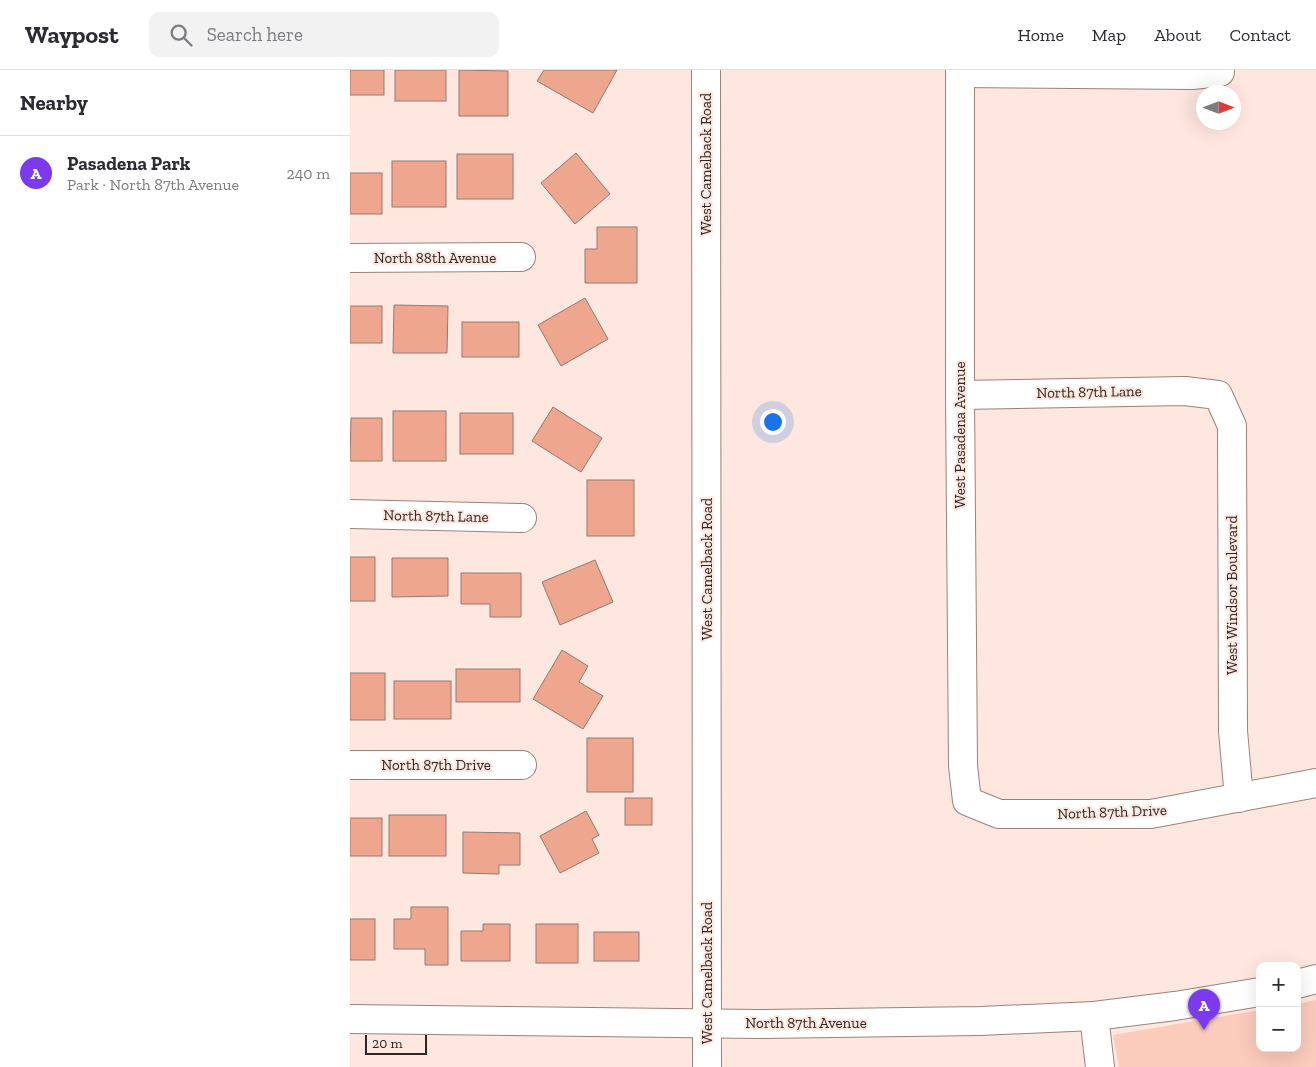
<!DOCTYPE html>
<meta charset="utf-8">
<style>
body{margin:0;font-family:"Zilla Slab",serif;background:#f2f2f3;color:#2b2b33}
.controls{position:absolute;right:15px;bottom:15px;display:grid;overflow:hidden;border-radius:10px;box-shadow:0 5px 20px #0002}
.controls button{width:45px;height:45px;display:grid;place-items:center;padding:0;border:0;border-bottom:1px solid #e1e1e2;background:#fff;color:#2b2b33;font:25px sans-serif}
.compass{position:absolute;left:846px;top:15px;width:45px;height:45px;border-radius:50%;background:#fff;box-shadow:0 5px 20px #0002;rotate:90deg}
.scale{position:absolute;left:15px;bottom:12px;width:62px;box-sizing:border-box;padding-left:5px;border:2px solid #312623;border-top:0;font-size:14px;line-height:18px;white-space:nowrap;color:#312623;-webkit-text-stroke:4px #fee7df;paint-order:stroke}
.you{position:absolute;left:422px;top:351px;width:18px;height:18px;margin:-12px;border:4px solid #fff;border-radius:50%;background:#1a73e8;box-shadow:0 0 0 8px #1a73e833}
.badge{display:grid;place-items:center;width:32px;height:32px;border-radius:50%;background:#7c3aed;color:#fff;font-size:16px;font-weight:700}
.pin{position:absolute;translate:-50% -41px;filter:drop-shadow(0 1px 2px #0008)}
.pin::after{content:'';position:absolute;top:26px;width:18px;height:15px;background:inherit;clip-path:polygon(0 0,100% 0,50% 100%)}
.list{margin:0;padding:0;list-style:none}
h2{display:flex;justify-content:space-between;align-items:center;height:65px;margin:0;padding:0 20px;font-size:21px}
h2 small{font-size:16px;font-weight:400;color:#7c7c81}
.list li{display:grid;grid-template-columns:32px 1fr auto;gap:15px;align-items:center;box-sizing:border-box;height:75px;padding:0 20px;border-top:1px solid #e1e1e2}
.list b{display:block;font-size:19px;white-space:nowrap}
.list p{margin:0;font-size:16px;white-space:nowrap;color:#7c7c81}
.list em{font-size:16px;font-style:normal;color:#7c7c81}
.icon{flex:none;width:28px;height:28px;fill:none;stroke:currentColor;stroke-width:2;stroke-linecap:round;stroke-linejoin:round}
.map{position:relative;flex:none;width:966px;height:997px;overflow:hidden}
header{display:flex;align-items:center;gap:30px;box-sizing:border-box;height:70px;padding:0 25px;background:#fff;border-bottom:1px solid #e1e1e2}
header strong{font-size:24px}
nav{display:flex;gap:28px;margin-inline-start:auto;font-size:18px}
.search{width:350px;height:45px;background:#f2f2f3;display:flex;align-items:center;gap:12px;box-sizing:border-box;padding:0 18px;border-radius:10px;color:#7c7c81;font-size:19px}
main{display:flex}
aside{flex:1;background:#fff}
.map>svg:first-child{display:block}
</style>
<header>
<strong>Waypost</strong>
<div class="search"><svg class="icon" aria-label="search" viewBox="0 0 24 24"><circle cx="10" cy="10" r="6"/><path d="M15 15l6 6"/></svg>Search here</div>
<nav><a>Home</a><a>Map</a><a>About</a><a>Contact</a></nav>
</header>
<main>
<aside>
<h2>Nearby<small></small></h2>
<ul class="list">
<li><span class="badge">A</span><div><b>Pasadena Park</b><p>Park · North 87th Avenue</p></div><em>240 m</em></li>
</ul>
</aside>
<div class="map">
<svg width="966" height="997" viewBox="0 0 966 997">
<rect width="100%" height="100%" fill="#fee7df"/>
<path fill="#fbcbbc" d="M966,930V997H769L763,965L910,940V978H947V934Z"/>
<g fill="#eea68e" stroke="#947a72">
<rect x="0" y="0" width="34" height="25"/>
<rect x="45" y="0" width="51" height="31"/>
<path d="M109,0L158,1V46H109Z"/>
<path d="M194,0H267L243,43L187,11Z"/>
<path d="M226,83L260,124L225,154L191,113Z"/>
<rect x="107" y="84" width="56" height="45"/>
<rect x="42" y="91" width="54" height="46"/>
<rect x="0" y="103" width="32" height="41"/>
<path d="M247,157H287V213H235V179H247Z"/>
<path d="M235,228L258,269L211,296L188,255Z"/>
<path d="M44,235L98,236L97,283H43Z"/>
<rect x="0" y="236" width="32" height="37"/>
<rect x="112" y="252" width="57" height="35"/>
<path d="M203,337L252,368L231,402L182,371Z"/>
<rect x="43" y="341" width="53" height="50"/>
<rect x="110" y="343" width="53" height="41"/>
<path d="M1,348H32V391H0Z"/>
<rect x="237" y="410" width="47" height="56"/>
<rect x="0" y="487" width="25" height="44"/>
<path d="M42,488H98V526L42,527Z"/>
<path d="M245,490L263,532L210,555L192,512Z"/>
<path d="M111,503H171V547H140V534H111Z"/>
<path d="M212,580L238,596L229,612L253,626L233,659L183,629Z"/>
<rect x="106" y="599" width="64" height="33"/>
<rect x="0" y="603" width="35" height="47"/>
<rect x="44" y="611" width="57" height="38"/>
<rect x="237" y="668" width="46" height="54"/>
<rect x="275" y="728" width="27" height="27"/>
<path d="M236,741L249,765L242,769L249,783L210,803L190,766Z"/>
<rect x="39" y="745" width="57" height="41"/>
<rect x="0" y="748" width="32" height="38"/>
<path d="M113,762L170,763V795H149V804L113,803Z"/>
<path d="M61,837H98V895H75V879H44V849H61Z"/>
<rect x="0" y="849" width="25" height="41"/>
<path d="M133,854H160V891H111V861H133Z"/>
<rect x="186" y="854" width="42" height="39"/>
<rect x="244" y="862" width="45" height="29"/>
</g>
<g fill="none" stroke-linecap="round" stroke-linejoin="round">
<defs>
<g id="minor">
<path d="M610,0V325L613,696L617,731L649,744H801L966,713"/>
<path d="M610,3L842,5L870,2V0"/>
<path d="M0,188L171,187"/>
<path d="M610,325L835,321L868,325L882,356L883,661L889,728"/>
<path d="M0,444L172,448"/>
<path d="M0,695H172"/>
<path d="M947,914L966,909"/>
<path d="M744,946L750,997"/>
<path d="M0,949L408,954L630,951L744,946L825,936L910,922"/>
</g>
<path id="major" d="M356,0L357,997"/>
</defs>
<use href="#minor" stroke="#9c8279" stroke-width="30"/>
<use href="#major" stroke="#9c8279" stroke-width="30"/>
<use href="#minor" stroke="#fff" stroke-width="28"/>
<use href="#major" stroke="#fff" stroke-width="28"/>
</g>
<g text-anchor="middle" stroke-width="4" stroke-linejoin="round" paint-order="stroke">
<g font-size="15" fill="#312623" stroke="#fee7df">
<text transform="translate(356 94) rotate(-90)" y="5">West Camelback Road</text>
<text x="85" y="193">North 88th Avenue</text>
<text transform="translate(739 322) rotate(-1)" y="5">North 87th Lane</text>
<text transform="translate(610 365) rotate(-90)" y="5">West Pasadena Avenue</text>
<text transform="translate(86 446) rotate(1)" y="5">North 87th Lane</text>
<text transform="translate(357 499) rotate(-90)" y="5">West Camelback Road</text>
<text transform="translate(882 525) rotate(-90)" y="5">West Windsor Boulevard</text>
<text x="86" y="700">North 87th Drive</text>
<text transform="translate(762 742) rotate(-2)" y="5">North 87th Drive</text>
<text transform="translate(357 903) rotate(-90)" y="5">West Camelback Road</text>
<text x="456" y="958">North 87th Avenue</text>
</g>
</g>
</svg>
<div class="controls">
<button>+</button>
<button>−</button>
</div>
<svg class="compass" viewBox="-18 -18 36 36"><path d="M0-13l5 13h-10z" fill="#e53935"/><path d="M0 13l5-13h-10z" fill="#7c7c81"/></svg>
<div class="scale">20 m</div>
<div class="you"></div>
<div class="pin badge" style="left:854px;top:960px">A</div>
</div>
</main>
